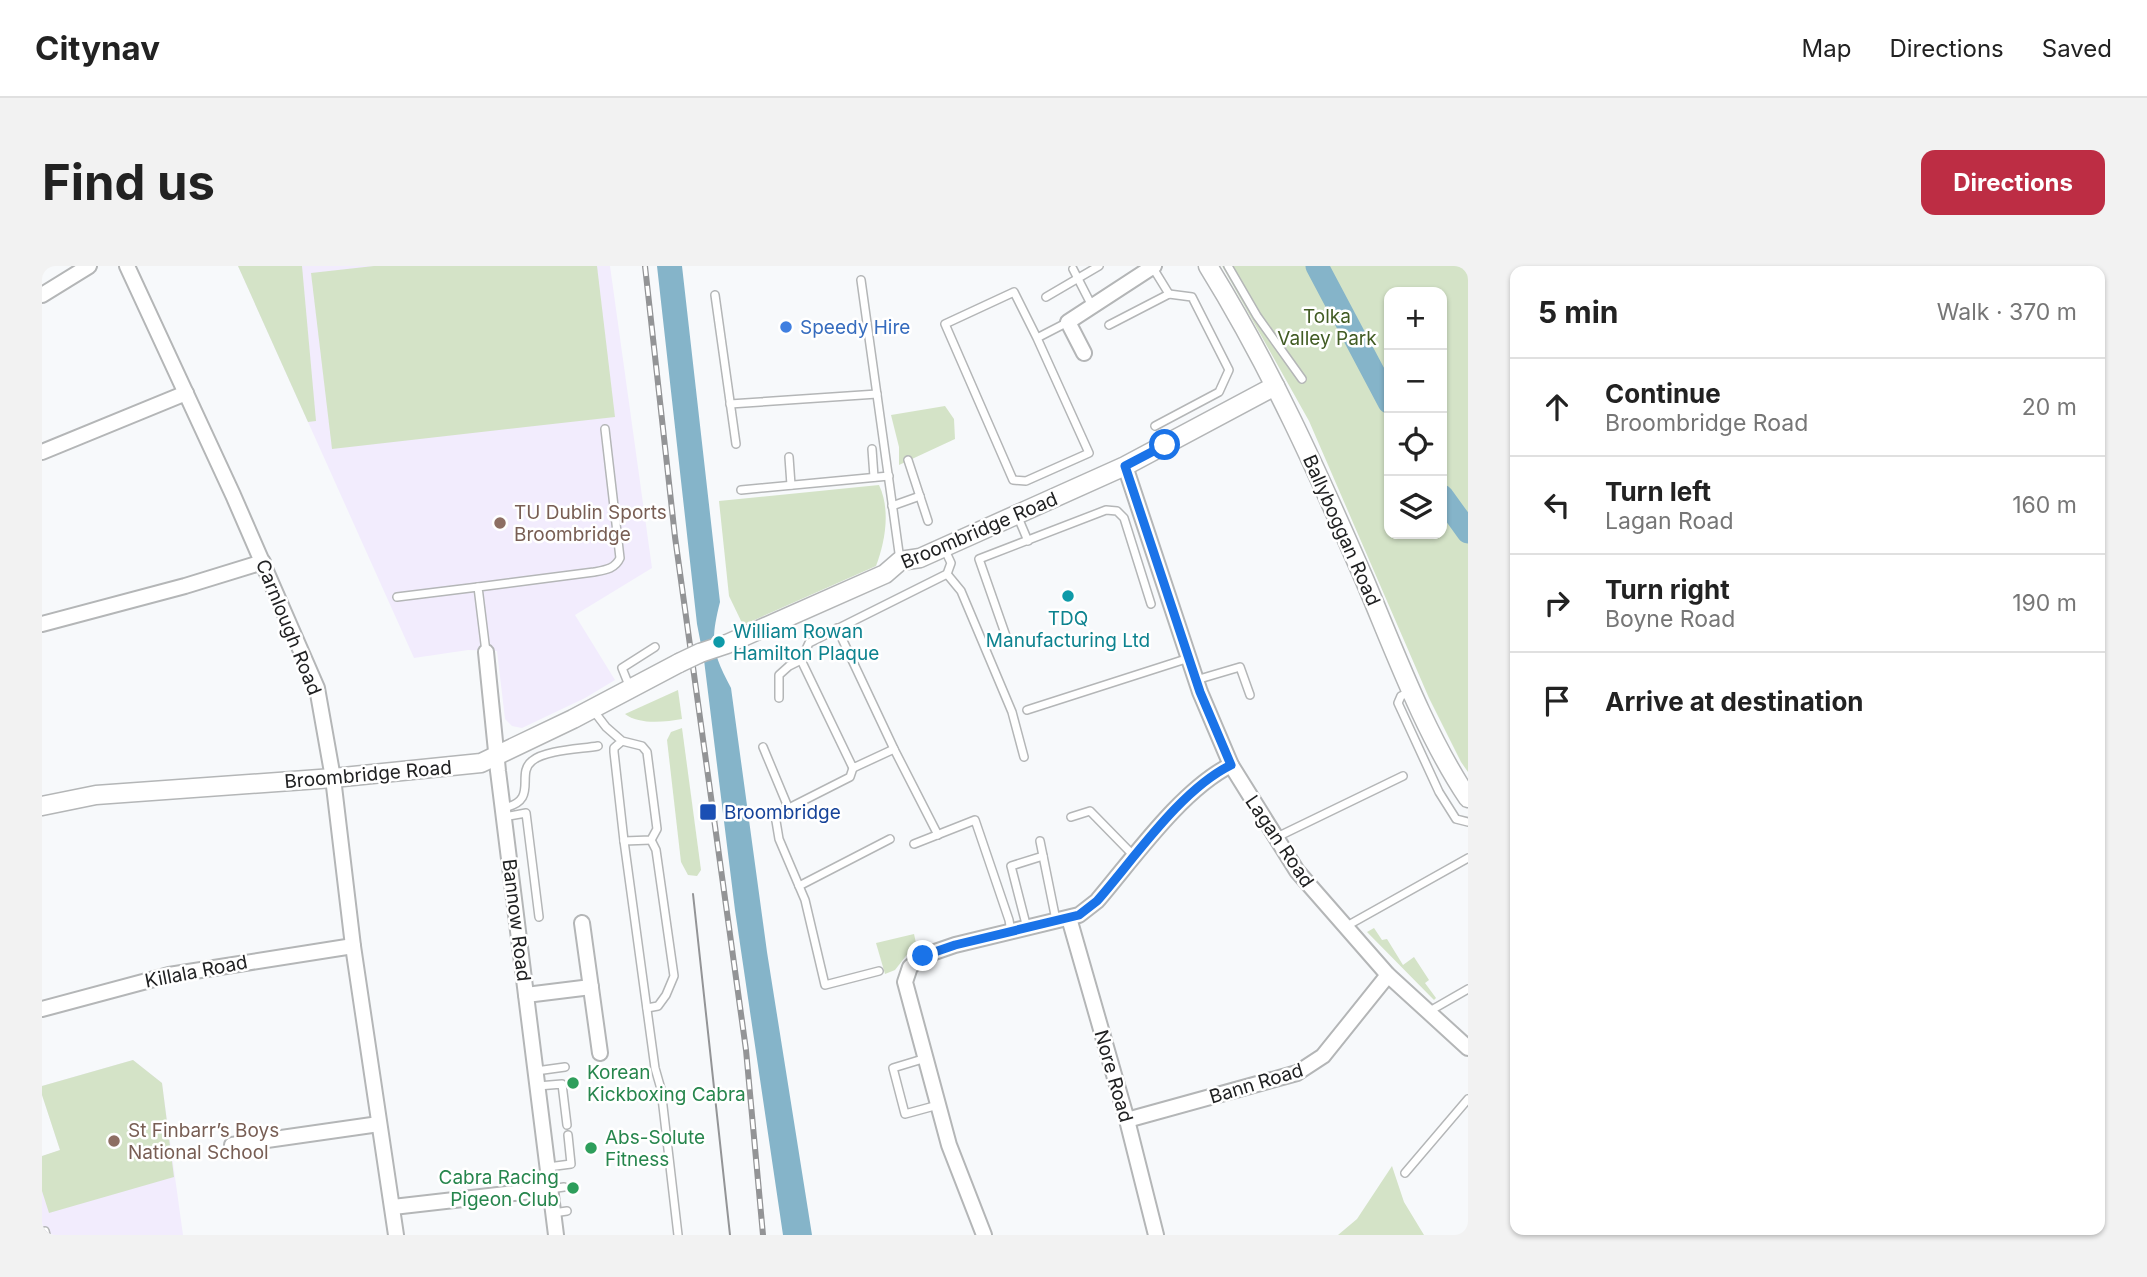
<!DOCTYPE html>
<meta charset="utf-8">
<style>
body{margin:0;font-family:Inter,sans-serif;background:#f2f2f2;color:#222}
.controls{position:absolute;right:21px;top:21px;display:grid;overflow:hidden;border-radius:14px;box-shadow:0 2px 5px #0004}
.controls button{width:63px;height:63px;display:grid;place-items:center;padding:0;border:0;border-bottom:2px solid #e0e0e0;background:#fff;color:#222;font:35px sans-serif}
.stop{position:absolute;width:21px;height:21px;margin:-16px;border:5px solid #1a73e8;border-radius:50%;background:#fff}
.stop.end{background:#1a73e8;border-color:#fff;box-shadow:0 2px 7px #0008}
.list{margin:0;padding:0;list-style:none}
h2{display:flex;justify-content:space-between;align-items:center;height:91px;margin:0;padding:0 28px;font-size:30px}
h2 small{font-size:23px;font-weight:400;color:#767676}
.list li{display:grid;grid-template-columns:46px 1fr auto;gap:21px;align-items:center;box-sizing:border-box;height:98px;padding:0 28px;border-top:2px solid #e0e0e0}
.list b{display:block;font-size:26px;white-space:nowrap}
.list p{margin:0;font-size:23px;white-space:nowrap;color:#767676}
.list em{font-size:23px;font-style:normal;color:#767676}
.icon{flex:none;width:38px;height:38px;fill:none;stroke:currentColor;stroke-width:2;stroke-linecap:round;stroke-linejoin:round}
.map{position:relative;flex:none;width:1426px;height:969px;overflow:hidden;border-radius:14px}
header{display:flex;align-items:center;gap:42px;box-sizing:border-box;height:98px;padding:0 35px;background:#fff;border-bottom:2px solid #e0e0e0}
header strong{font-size:33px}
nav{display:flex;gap:38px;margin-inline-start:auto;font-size:24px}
.intro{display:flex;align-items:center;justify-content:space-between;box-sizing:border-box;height:168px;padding:0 42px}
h1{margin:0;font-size:49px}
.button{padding:18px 32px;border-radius:14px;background:#bd2d44;color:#fff;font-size:24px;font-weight:700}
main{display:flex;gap:42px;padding:0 42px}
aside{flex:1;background:#fff;border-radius:14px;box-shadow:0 2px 5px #0004}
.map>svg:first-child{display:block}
</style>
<header>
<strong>Citynav</strong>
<nav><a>Map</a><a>Directions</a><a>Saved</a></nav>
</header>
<div class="intro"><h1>Find us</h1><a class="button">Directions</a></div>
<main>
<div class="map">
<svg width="1426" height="969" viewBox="0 0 1426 969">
<rect width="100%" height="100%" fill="#f7f9fb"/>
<g fill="#f2ecfd">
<path d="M196,0H568L610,302L533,349L573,414L543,432L480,462L470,460L463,453L455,385L426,384L372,392Z"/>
<path d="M91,794L120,817L141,969H0V890L18,884L0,829V820Z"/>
</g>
<g fill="#d4e3c7" fill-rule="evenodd">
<path d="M196,0H260L274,155L266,156Z"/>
<path d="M332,0H555L573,151L290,183L269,7Z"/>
<path d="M1180,0H1426V506L1419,496L1387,432L1267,155ZM1347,26H1400V268H1347Z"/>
<path d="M903,140L912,153L913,173L857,199V181L849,149Z"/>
<path d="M837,219C849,244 843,276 834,300L701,359L687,330L677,235Z"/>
<path d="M636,424L640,453C623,456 597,459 583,448Z"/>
<path d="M640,462L659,604L655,610L646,609L639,596L625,474L629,466Z"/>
<path d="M1332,662L1340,674L1345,673L1361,699L1372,691L1387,714L1383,717L1394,732L1392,734L1325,666Z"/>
<path d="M872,668L874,677L853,704L843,708L834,677Z"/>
<path d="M91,794L120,817L132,911L7,947L0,925V890L18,884L0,829V820Z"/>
<path d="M1350,900L1362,936L1382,969H1296L1315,953Z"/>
</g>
<path fill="#85b4c9" d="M615,0H640L678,336C668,376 670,386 689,422L725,686L770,969H741L693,644L662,394L655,358Z"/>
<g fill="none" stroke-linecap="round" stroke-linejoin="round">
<g stroke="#85b4c9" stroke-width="23">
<path d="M1275,0L1347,136"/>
<path d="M1400,230L1426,266"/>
</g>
<defs>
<g id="service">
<path d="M1186,0L1215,50L1260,113"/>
<path d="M1111,2L1127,28"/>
<path d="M1031,3L1050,40"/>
<path d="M819,14L858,294"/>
<path d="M673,29L694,178"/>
<path d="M1004,31L1057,0"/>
<path d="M1067,59L1127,28L1150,31L1187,104L1177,126L1113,160"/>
<path d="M995,72L972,26L903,58L971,214L984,215L1047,187L995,72L1026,56"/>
<path d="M688,138L835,128"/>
<path d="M830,183L832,211"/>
<path d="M747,191L749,219"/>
<path d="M866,194L886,255"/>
<path d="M699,224L847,210"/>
<path d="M850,240L878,230"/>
<path d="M975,249L986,275"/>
<path d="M905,308L919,325L970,446L982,491"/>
<path d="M355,331L436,321"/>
<path d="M795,362L852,483L896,569"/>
<path d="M965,373L937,293L1064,244L1075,245L1082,252L1109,338"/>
<path d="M444,386L436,321L552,306C563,304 573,303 578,292L563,163"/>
<path d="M1154,414L1198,401L1208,429"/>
<path d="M588,422L580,402L613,381"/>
<path d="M1368,426L1359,430L1356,437L1397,526L1414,553L1426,556"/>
<path d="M737,432V409L747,400L759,394"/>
<path d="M551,444L564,461L580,475L600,480L605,486L615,563L609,574L582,575L572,486V482L580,475"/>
<path d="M985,444L1147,392"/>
<path d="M721,481L746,541"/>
<path d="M852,483L811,502L759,394L767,377L905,308L909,297L902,282"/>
<path d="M811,502L808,511L733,549L737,573L763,634L783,719L837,705"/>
<path d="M461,542C498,535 473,508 490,495C503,484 539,483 556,480"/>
<path d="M462,551L484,547L497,651"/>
<path d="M1029,551L1048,545L1092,590"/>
<path d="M1233,572L1361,510"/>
<path d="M582,575L613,802L619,823L636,969"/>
<path d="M998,575L1014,654"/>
<path d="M872,578L933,554L967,654L969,666"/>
<path d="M757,620L848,573"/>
<path d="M1303,661L1426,592"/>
<path d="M985,662L969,600L1001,590"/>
<path d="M605,742L616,740L624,729L632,710L614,584L609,574"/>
<path d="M1386,746L1426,723"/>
<path d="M884,792L851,802L863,848L896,839"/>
<path d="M494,805L523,801"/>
<path d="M496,820L520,818L525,859"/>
<path d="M506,901L529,898L526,869"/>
<path d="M1363,907L1426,833"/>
<path d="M508,923L522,921"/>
<path d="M511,947L525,945"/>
<path d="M0,966L3,965L4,969"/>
</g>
<g id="minor">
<path d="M85,0L191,229L275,422L291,512L311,680L354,969"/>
<path d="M0,29L47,0"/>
<path d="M1042,87L1026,56L1112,0"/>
<path d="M0,186L144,127"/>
<path d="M1083,200L1158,426L1189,499L1255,605L1346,709L1426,782"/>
<path d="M0,358L143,320L221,296"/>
<path d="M444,386L456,505L514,969"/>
<path d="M1027,652L1085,854L1114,969"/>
<path d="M540,657L558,787"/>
<path d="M484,729L549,721"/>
<path d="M0,743L127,709L311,680"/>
<path d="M1085,854L1255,807L1281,790L1346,709"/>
<path d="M190,879L337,858"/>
<path d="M351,941L508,923"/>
<path d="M942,969L907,879L863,716L868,701L881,690L913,679L1037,649L1055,635C1091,593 1139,524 1189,499"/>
</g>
<g id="tertiary">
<path d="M1166,0C1228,100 1276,207 1323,315C1353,386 1383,468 1426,532"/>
<path d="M658,387L685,378L843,308L858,295L878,292L1083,200L1233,120"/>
<path d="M0,540L54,529L291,512L439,497L531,453L637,397"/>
</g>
</defs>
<use href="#service" stroke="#b4b6b7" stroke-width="10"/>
<use href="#minor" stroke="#b4b6b7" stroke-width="18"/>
<use href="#tertiary" stroke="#b4b6b7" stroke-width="21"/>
<use href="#service" stroke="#fff" stroke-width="7"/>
<use href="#minor" stroke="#fff" stroke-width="14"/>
<use href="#tertiary" stroke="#fff" stroke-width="18"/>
<path stroke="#939496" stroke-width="2" d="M651,628L688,969"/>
<defs>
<path id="rail" d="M603,0L633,271L704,784L721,969"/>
</defs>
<use href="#rail" stroke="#939496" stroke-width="6"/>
<use href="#rail" stroke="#fff" stroke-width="3.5" stroke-dasharray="10" stroke-linecap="butt"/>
<defs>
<path id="tertiary-bridge" d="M637,397L658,387"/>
</defs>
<use href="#tertiary-bridge" stroke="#b4b6b7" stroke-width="21" stroke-linecap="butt"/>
<use href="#tertiary-bridge" stroke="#fff" stroke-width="18"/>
</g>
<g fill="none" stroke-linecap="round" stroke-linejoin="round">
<path stroke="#1a73e8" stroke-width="9" d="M881,690L913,679L1037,649L1055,635C1092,593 1138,524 1189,499L1158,426L1083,200L1123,179"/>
</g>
<circle fill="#3f7fe0" stroke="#fff" stroke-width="2.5" cx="744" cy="61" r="7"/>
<g fill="#8d6e63" stroke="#fff" stroke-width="2.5">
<circle cx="458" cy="257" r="7"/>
<circle cx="72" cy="875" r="7"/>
</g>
<g fill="#0f9aa8" stroke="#fff" stroke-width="2.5">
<circle cx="1026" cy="330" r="7"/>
<circle cx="677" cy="376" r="7"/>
</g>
<rect fill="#1a4fb4" stroke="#fff" stroke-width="2.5" x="657" y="537" width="18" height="18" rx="3.5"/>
<g fill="#2e9e5b" stroke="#fff" stroke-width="2.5">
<circle cx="531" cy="817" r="7"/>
<circle cx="549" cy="882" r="7"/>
<circle cx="531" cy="922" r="7"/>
</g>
<g text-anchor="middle" stroke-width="5" stroke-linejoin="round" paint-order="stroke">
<g font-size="19" fill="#425c24" stroke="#fff">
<text x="1285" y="57">Tolka<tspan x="1285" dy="22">Valley Park</tspan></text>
</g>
<g font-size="19" fill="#366cbe" stroke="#fff" text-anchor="start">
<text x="758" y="68">Speedy Hire</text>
</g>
<g font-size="19" fill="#785e54" stroke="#fff" text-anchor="start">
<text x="472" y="253">TU Dublin Sports<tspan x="472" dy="22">Broombridge</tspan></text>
<text x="86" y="871">St Finbarr’s Boys<tspan x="86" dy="22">National School</tspan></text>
</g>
<g font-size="19" fill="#202122" stroke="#fff">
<text transform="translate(937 264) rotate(-23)" y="7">Broombridge Road</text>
<text transform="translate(1300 264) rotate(66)" y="7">Ballyboggan Road</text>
<text transform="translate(247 361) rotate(68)" y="7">Carnlough Road</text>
<text transform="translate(326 508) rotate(-5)" y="7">Broombridge Road</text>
<text transform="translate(1238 575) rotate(56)" y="7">Lagan Road</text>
<text transform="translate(475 654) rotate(83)" y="7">Bannow Road</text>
<text transform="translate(154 705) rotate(-11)" y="7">Killala Road</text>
<text transform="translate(1072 810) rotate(74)" y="7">Nore Road</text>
<text transform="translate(1214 817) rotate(-17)" y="7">Bann Road</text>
</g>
<g font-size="19" fill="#0d838f" stroke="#fff">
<text x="1026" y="359">TDQ<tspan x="1026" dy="22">Manufacturing Ltd</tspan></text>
<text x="691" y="372" text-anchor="start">William Rowan<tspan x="691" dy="22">Hamilton Plaque</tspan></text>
</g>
<g font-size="19" fill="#164399" stroke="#fff" text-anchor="start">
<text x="682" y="553">Broombridge</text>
</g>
<g font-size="19" fill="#27864d" stroke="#fff" text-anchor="start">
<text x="545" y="813">Korean<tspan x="545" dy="22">Kickboxing Cabra</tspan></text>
<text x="563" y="878">Abs-Solute<tspan x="563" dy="22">Fitness</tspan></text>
<text x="517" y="918" text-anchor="end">Cabra Racing<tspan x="517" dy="22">Pigeon Club</tspan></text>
</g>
</g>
</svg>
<div class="controls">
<button>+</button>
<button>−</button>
<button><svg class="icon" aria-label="locate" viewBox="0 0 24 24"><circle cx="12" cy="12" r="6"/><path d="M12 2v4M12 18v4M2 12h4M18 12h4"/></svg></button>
<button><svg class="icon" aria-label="layers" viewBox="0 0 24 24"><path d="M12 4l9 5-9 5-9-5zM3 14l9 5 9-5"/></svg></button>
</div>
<div class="stop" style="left:1123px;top:179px"></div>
<div class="stop end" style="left:881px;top:690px"></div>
</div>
<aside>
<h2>5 min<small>Walk · 370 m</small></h2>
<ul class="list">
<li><svg class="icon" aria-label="ahead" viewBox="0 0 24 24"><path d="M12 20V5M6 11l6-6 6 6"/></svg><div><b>Continue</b><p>Broombridge Road</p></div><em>20 m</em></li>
<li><svg class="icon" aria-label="left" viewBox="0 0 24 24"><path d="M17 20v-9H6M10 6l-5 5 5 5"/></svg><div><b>Turn left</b><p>Lagan Road</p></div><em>160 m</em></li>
<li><svg class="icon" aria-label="right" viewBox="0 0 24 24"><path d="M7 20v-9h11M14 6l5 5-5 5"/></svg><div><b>Turn right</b><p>Boyne Road</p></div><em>190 m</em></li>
<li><svg class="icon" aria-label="arrive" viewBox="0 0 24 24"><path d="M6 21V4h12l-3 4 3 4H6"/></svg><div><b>Arrive at destination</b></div></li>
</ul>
</aside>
</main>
